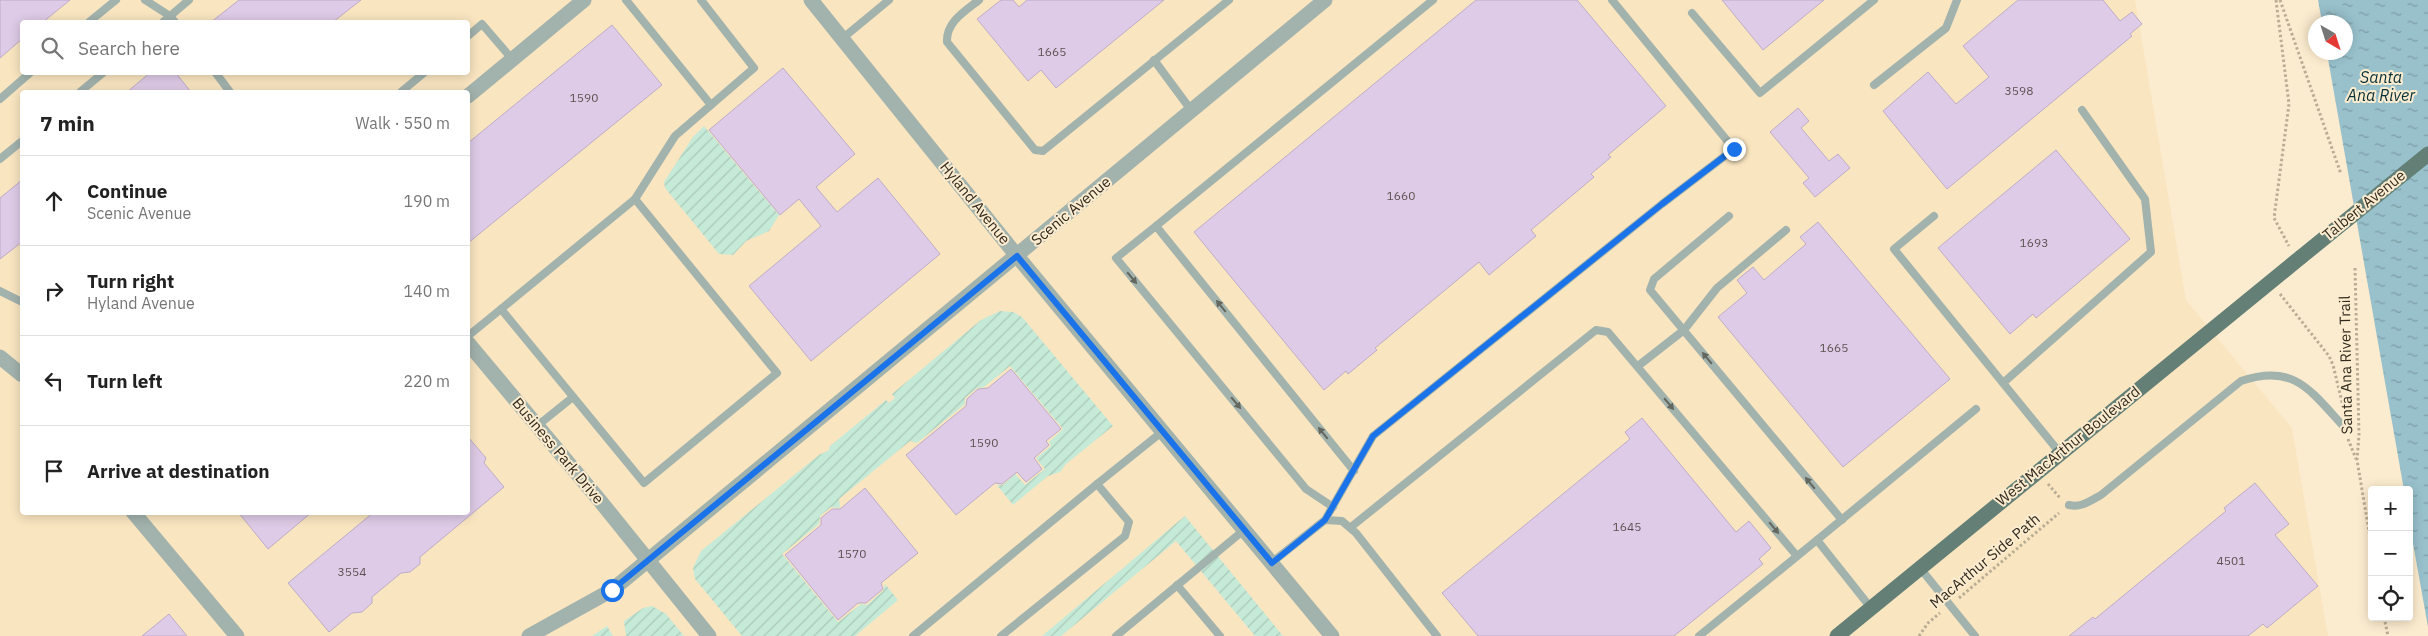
<!DOCTYPE html>
<meta charset="utf-8">
<style>
body{margin:0;font-family:"IBM Plex Sans",sans-serif;background:#f2f2f2;color:#222}
.controls{position:absolute;right:15px;bottom:15px;display:grid;overflow:hidden;border-radius:5px;box-shadow:0 2px 12px #0003}
.controls button{width:45px;height:45px;display:grid;place-items:center;padding:0;border:0;border-bottom:1px solid #e0e0e0;background:#fff;color:#222;font:25px sans-serif}
.compass{position:absolute;left:2308px;top:15px;width:45px;height:45px;border-radius:50%;background:#fff;box-shadow:0 2px 12px #0003;rotate:141deg}
.stop{position:absolute;width:15px;height:15px;margin:-11px;border:4px solid #1a73e8;border-radius:50%;background:#fff}
.stop.end{background:#1a73e8;border-color:#fff;box-shadow:0 1px 5px #0008}
.list{margin:0;padding:0;list-style:none}
h2{display:flex;justify-content:space-between;align-items:center;height:65px;margin:0;padding:0 20px;font-size:21px}
h2 small{font-size:16px;font-weight:400;color:#767676}
.list li{display:grid;grid-template-columns:32px 1fr auto;gap:15px;align-items:center;box-sizing:border-box;height:90px;padding:0 20px;border-top:1px solid #e0e0e0}
.list b{display:block;font-size:19px;white-space:nowrap}
.list p{margin:0;font-size:16px;white-space:nowrap;color:#767676}
.list em{font-size:16px;font-style:normal;color:#767676}
.icon{flex:none;width:28px;height:28px;fill:none;stroke:currentColor;stroke-width:2;stroke-linecap:round;stroke-linejoin:round}
.map{position:relative;flex:none;width:2428px;height:636px;overflow:hidden}
.search{position:absolute;background:#fff;box-shadow:0 2px 12px #0003;left:20px;top:20px;width:450px;height:55px;display:flex;align-items:center;gap:12px;box-sizing:border-box;padding:0 18px;border-radius:5px;color:#767676;font-size:19px}
.panel{position:absolute;background:#fff;box-shadow:0 2px 12px #0003;left:20px;top:90px;width:450px;height:425px;border-radius:5px}
.map>svg:first-child{display:block}
</style>
<div class="map">
<svg width="2428" height="636" viewBox="0 0 2428 636">
<defs>
<pattern id="garden-furrows" width="10" height="10" patternUnits="userSpaceOnUse" patternTransform="scale(1.25)"><rect width="10" height="10" fill="#c5ead7"/><path d="M-1 1l2-2M0 10L10 0M9 11l2-2" fill="none" stroke="#aac9b8"/></pattern>
<pattern id="water-ripples" width="26" height="14" patternUnits="userSpaceOnUse" patternTransform="scale(1.25)"><rect width="26" height="14" fill="#98c1cc"/><path d="M2 4q2-2 4 0t4 0M15 11q2-2 4 0t4 0" fill="none" stroke="#7d9da5"/></pattern>
</defs>
<rect width="100%" height="100%" fill="#fceccf"/>
<path fill="#f9e5c0" fill-rule="evenodd" d="M0,0H2135L2186,300L2292,428L2328,636H0ZM22,22H468V72H22ZM22,92H468V512H22Z"/>
<g fill="url(#garden-furrows)">
<path d="M704,126L779,215L769,231L746,241L733,255L719,254L665,188L664,182L693,137Z"/>
<path d="M1000,311L1013,312L1022,317L1113,426L1066,464L1060,472L1048,476L1013,505L997,485H1003L1015,474L1025,485L1045,469L1036,458L1051,446L1049,442L1063,429L1010,366L984,387L977,388L965,398V404L917,443L910,441L839,499L840,507L838,508L831,507L820,516L819,524L782,554L838,622L861,604L867,605L883,591L885,584L898,600L855,636H742L695,579L693,568L701,551L819,455L829,450L830,446L886,400L889,403L895,398L892,394L981,320Z"/>
<path d="M1185,516L1283,636H1255L1176,541L1061,636H1042Z"/>
<path d="M652,606L666,614L684,636H626L624,621L643,608Z"/>
<path d="M607,626L613,636H592Z"/>
</g>
<path fill="url(#water-ripples)" d="M2318,0H2428V627L2409,521V490H2404L2327,53L2346,52V22H2322Z"/>
<g fill="#decbe7" stroke="#beacc7">
<path d="M0,0H70L43,22H22V39L0,58Z"/>
<path d="M239,0H361L333,22H211Z"/>
<path d="M1001,0H1013L1019,7L1027,0H1164L1056,88L1041,70L1028,81L977,19Z"/>
<path d="M1476,0H1577L1666,106L1608,155L1611,157L1591,174L1594,177L1531,230L1536,236L1489,275L1479,262L1375,348L1377,350L1348,374L1346,371L1324,390L1194,232Z"/>
<path d="M1722,0H1824L1763,50Z"/>
<path d="M2018,0H2103L2120,21L2132,12L2142,24L2130,34L2132,36L1947,189L1883,111L1928,72L1956,104L1989,77L1963,46Z"/>
<path d="M612,25L662,85L468,243V143Z"/>
<path d="M783,68L855,154L816,187L837,212L878,178L940,254L811,361L749,286L821,226L799,199L780,215L709,130Z"/>
<path d="M151,72H175L191,92H127Z"/>
<path d="M1798,108L1809,121L1801,128L1829,161L1838,154L1850,168L1815,197L1803,183L1809,178L1770,132Z"/>
<path d="M2056,150L2130,239L2036,318L2033,314L2010,334L1938,248Z"/>
<path d="M22,180V242L0,259V198Z"/>
<path d="M1818,222L1950,379L1843,467L1718,317L1747,293L1737,280L1753,267L1764,280L1806,244L1800,237Z"/>
<path d="M1011,369L1061,429L1046,441L1049,445L1034,458L1042,469L1026,482L1017,472L1002,484L995,483L956,515L906,455L966,406L967,399L978,389L988,388Z"/>
<path d="M1642,418L1736,532L1749,521L1771,548L1759,559L1763,564L1674,636H1478L1442,593L1630,439L1625,432Z"/>
<path d="M468,437L486,458L484,463L504,487L420,557V564L410,572L401,573L372,597V603L362,612L352,613L329,632L288,583L374,512H468Z"/>
<path d="M2255,483L2289,524L2275,535L2318,586L2267,628L2263,624L2248,636H2069L2093,617L2095,619L2226,511L2224,508Z"/>
<path d="M865,488L918,553L881,583L883,589L866,603H858L838,620L785,555L821,525V518L832,509H840Z"/>
<path d="M238,512H312L268,549Z"/>
<path d="M169,614L187,636H142Z"/>
</g>
<g fill="none" stroke-linecap="round" stroke-linejoin="round">
<g stroke="#baad95" stroke-width="3" stroke-dasharray="2.5 2.5" stroke-linecap="butt">
<path d="M2276,0L2289,104L2274,218L2289,246"/>
<path d="M2280,0L2341,174"/>
<path d="M2355,268L2359,435L2357,460L2372,549"/>
<path d="M2280,294L2329,356L2333,365L2343,406"/>
<path d="M2348,439L2356,459"/>
<path d="M2048,484L2060,498"/>
<path d="M1959,598L2059,513"/>
<path d="M2384,617L2388,636"/>
<path d="M1919,636L1928,623L1940,613"/>
</g>
<g stroke="#a2b2ac" stroke-width="8">
<path d="M145,0L170,16L175,22"/>
<path d="M701,0L754,68L711,105"/>
<path d="M979,0C965,11 946,22 947,42L1035,150L1043,151L1229,0"/>
<path d="M1692,13L1760,93L1874,0"/>
<path d="M89,22L116,0"/>
<path d="M163,22L189,0"/>
<path d="M468,36L482,24L512,59"/>
<path d="M843,38L889,0"/>
<path d="M1154,60L1191,110"/>
<path d="M215,72L230,92"/>
<path d="M1874,85L1946,28L1957,0"/>
<path d="M80,92L104,72"/>
<path d="M401,92L425,72"/>
<path d="M0,99L31,72"/>
<path d="M0,159L22,141"/>
<path d="M1729,216L1654,279L1650,290L1842,520"/>
<path d="M1934,216L1894,249L2003,383"/>
<path d="M1156,226L1433,0"/>
<path d="M0,291L22,302"/>
<path d="M501,309L635,199"/>
<path d="M468,336L501,309L644,483L777,373L635,199L675,136L711,105L626,0"/>
<path d="M1638,366L1684,330L1717,288L1786,230"/>
<path d="M537,426L573,397"/>
<path d="M2060,453L2003,383L2151,252L2145,199L2082,110"/>
<path d="M1097,484L1163,431"/>
<path d="M2069,505C2081,508 2090,501 2101,495L2241,381C2294,363 2310,390 2344,427"/>
<path d="M1333,507L1306,489L1116,258L1156,226L1354,471"/>
<path d="M1325,520L1373,436L1662,204L1734,149L1612,0"/>
<path d="M1351,527L1596,330L1608,332L1797,556"/>
<path d="M1817,540L1976,409"/>
<path d="M1271,563L1325,520L1342,521L1356,533L1437,636"/>
<path d="M1920,568L1975,636"/>
<path d="M1177,585L1220,636"/>
<path d="M913,636L1097,484L1129,522L1125,536L1001,636"/>
<path d="M1116,636L1244,530"/>
<path d="M1699,636L1817,540L1871,608"/>
</g>
<g stroke="#a2b2ac" stroke-width="15">
<path d="M468,96L584,0"/>
<path d="M468,343L601,502L709,636"/>
<path d="M0,357L22,375"/>
<path d="M133,512L237,636"/>
</g>
<g stroke="#a2b2ac" stroke-width="15">
<path d="M811,0L1017,256L1332,636"/>
<path d="M529,636L612,590L1325,0"/>
</g>
<path stroke="#637f76" stroke-width="15" d="M1837,636L2301,257"/>
<path stroke="#637f76" stroke-width="15" d="M2301,257L2428,154"/>
</g>
<defs><path id="oneway-solid" d="M-6-.8H1V-3.2L6.5 0L1 3.2V.8H-6Z" transform="scale(1.25)"/></defs>
<g fill="#64675e">
<use href="#oneway-solid" transform="translate(1132 278) rotate(50)"/>
<use href="#oneway-solid" transform="translate(1221 306) rotate(-129)"/>
<use href="#oneway-solid" transform="translate(1707 358) rotate(-130)"/>
<use href="#oneway-solid" transform="translate(1236 403) rotate(50)"/>
<use href="#oneway-solid" transform="translate(1669 404) rotate(50)"/>
<use href="#oneway-solid" transform="translate(1323 433) rotate(-129)"/>
<use href="#oneway-solid" transform="translate(1810 483) rotate(-130)"/>
<use href="#oneway-solid" transform="translate(1774 528) rotate(50)"/>
</g>
<g fill="none" stroke-linecap="round" stroke-linejoin="round">
<path stroke="#1a73e8" stroke-width="6" d="M612,590L1017,256L1272,563L1325,520L1373,436L1662,204L1734,149"/>
</g>
<g text-anchor="middle" stroke-width="4" stroke-linejoin="round" paint-order="stroke">
<g font-size="12" fill="#5c5251">
<text x="1052" y="56">1665</text>
<text x="2019" y="95">3598</text>
<text x="584" y="102">1590</text>
<text x="1401" y="200">1660</text>
<text x="2034" y="247">1693</text>
<text x="1834" y="352">1665</text>
<text x="984" y="447">1590</text>
<text x="1627" y="531">1645</text>
<text x="852" y="558">1570</text>
<text x="2231" y="565">4501</text>
<text x="352" y="576">3554</text>
</g>
<g font-size="15" fill="#312a1f" stroke="#fceccf">
<text transform="translate(975 203) rotate(51)" y="5">Hyland Avenue</text>
<text transform="translate(2364 205) rotate(-39)" y="5">Talbert Avenue</text>
<text transform="translate(1071 211) rotate(-40)" y="5">Scenic Avenue</text>
<text transform="translate(2346 365) rotate(-91)" y="5">Santa Ana River Trail</text>
<text transform="translate(2068 446) rotate(-39)" y="5">West MacArthur Boulevard</text>
<text transform="translate(558 451) rotate(50)" y="5">Business Park Drive</text>
<text transform="translate(1985 561) rotate(-40)" y="5">MacArthur Side Path</text>
</g>
<g font-size="16" font-style="italic" fill="#073039" stroke="#fceccf">
<text x="2381" y="83">Santa<tspan x="2381" dy="18">Ana River</tspan></text>
</g>
</g>
</svg>
<div class="controls">
<button>+</button>
<button>−</button>
<button><svg class="icon" aria-label="locate" viewBox="0 0 24 24"><circle cx="12" cy="12" r="6"/><path d="M12 2v4M12 18v4M2 12h4M18 12h4"/></svg></button>
</div>
<svg class="compass" viewBox="-18 -18 36 36"><path d="M0-13l5 13h-10z" fill="#e53935"/><path d="M0 13l5-13h-10z" fill="#767676"/></svg>
<div class="stop" style="left:612px;top:590px"></div>
<div class="stop end" style="left:1734px;top:149px"></div>
<div class="search"><svg class="icon" aria-label="search" viewBox="0 0 24 24"><circle cx="10" cy="10" r="6"/><path d="M15 15l6 6"/></svg>Search here</div>
<section class="panel">
<h2>7 min<small>Walk · 550 m</small></h2>
<ul class="list">
<li><svg class="icon" aria-label="ahead" viewBox="0 0 24 24"><path d="M12 20V5M6 11l6-6 6 6"/></svg><div><b>Continue</b><p>Scenic Avenue</p></div><em>190 m</em></li>
<li><svg class="icon" aria-label="right" viewBox="0 0 24 24"><path d="M7 20v-9h11M14 6l5 5-5 5"/></svg><div><b>Turn right</b><p>Hyland Avenue</p></div><em>140 m</em></li>
<li><svg class="icon" aria-label="left" viewBox="0 0 24 24"><path d="M17 20v-9H6M10 6l-5 5 5 5"/></svg><div><b>Turn left</b></div><em>220 m</em></li>
<li><svg class="icon" aria-label="arrive" viewBox="0 0 24 24"><path d="M6 21V4h12l-3 4 3 4H6"/></svg><div><b>Arrive at destination</b></div></li>
</ul>
</section>
</div>
